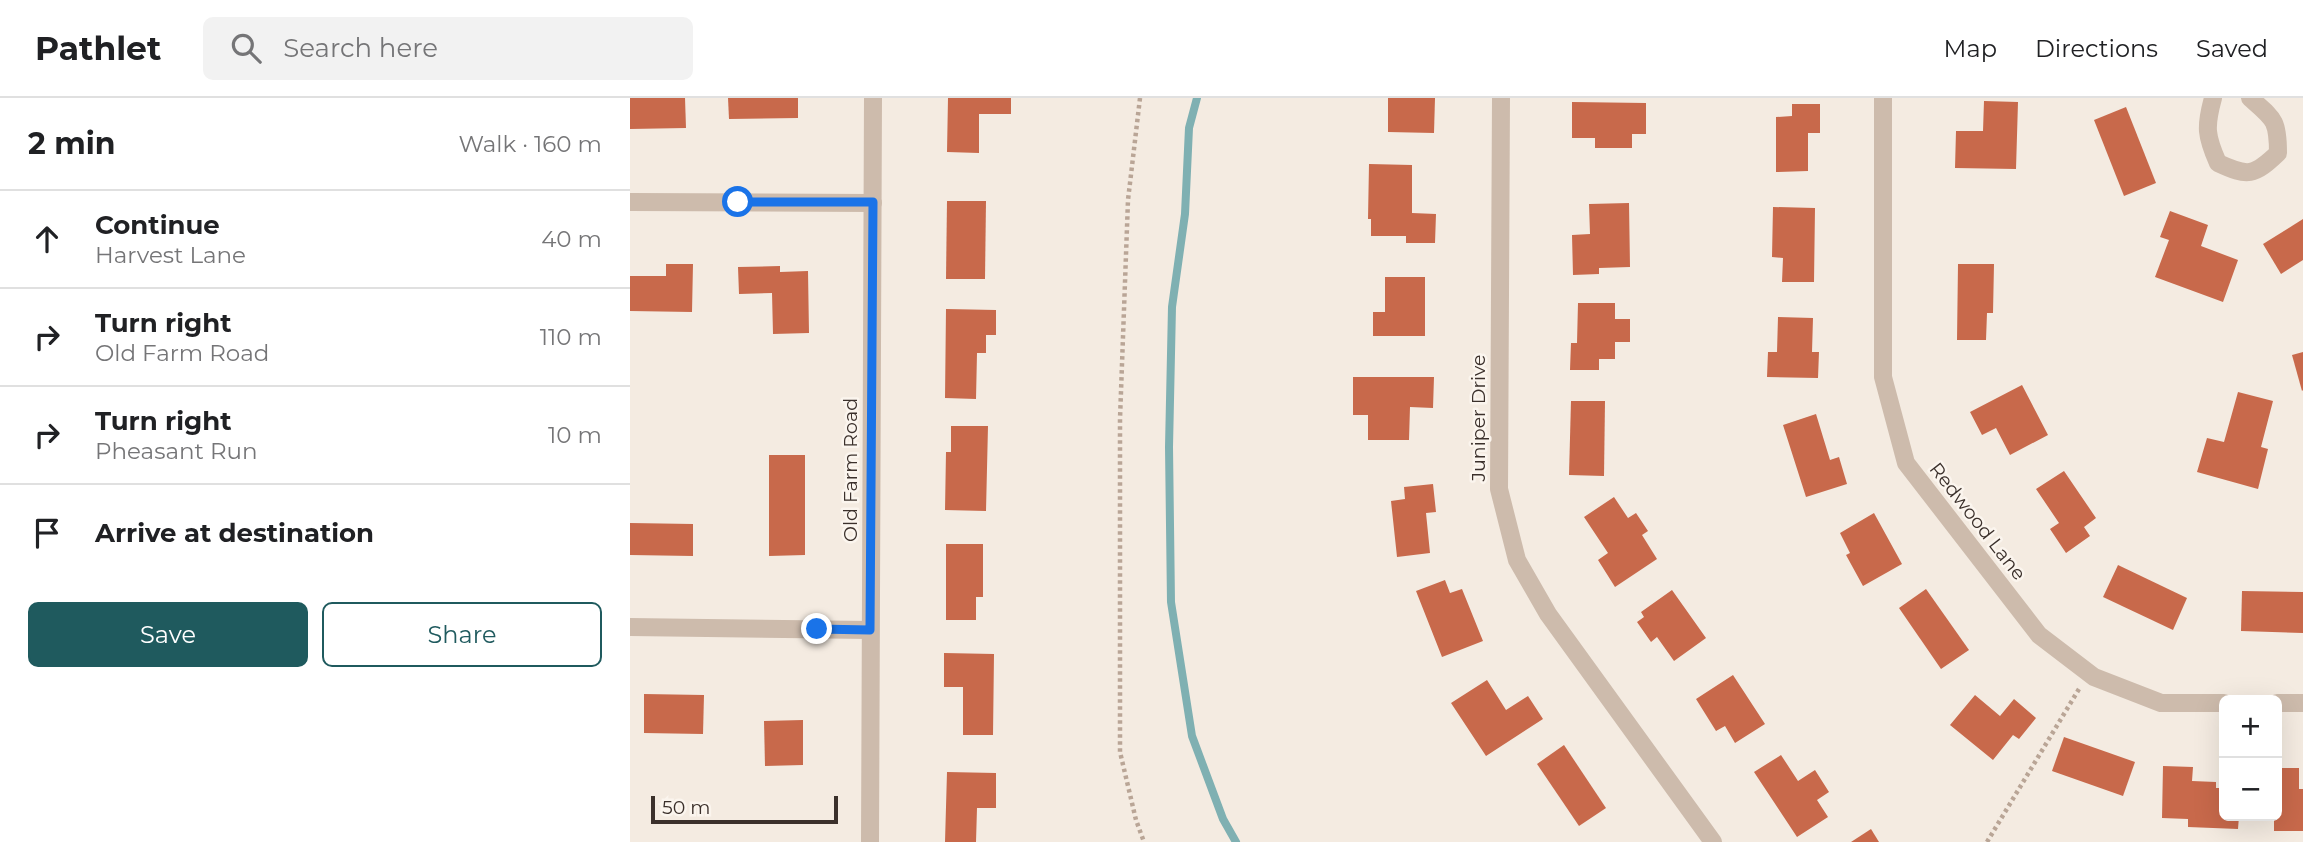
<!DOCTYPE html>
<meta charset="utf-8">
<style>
body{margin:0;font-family:Montserrat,sans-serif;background:#f2f2f2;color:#202124}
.controls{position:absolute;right:21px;bottom:21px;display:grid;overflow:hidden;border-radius:10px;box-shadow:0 7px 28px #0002}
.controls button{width:63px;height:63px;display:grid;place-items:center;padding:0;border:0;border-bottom:2px solid #e0e0e0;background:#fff;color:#202124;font:35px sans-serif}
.scale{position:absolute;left:21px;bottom:18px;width:187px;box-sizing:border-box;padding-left:7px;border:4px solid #3b302b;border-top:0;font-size:19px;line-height:24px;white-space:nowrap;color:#3b302b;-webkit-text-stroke:5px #fbf5ee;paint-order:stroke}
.stop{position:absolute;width:21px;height:21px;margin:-16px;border:5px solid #1a73e8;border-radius:50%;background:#fff}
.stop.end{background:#1a73e8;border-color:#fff;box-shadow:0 2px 7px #0008}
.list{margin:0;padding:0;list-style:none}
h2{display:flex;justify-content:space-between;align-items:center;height:91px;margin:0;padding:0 28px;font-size:30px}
h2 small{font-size:23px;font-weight:400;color:#757577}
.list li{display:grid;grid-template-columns:46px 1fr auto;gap:21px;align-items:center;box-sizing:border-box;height:98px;padding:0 28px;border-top:2px solid #e0e0e0}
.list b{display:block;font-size:26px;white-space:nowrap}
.list p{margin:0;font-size:23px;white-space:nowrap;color:#757577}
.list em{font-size:23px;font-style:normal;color:#757577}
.actions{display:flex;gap:14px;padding:21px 28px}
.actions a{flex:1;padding:16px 0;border:2px solid #1f5a5e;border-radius:10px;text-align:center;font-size:24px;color:#1f5a5e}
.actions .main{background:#1f5a5e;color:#fff}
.icon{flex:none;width:38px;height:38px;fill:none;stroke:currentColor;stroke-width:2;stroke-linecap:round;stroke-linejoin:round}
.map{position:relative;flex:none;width:1673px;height:744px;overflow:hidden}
header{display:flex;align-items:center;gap:42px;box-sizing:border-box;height:98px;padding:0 35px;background:#fff;border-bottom:2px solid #e0e0e0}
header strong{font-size:33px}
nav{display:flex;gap:38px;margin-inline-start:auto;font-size:24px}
.search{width:490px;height:63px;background:#f2f2f2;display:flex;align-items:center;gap:18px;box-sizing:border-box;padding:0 24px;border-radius:10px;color:#757577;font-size:26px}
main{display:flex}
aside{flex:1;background:#fff}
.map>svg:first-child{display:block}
</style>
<header>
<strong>Pathlet</strong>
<div class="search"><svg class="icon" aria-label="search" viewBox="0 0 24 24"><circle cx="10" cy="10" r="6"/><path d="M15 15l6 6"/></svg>Search here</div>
<nav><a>Map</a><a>Directions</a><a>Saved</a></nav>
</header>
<main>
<aside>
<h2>2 min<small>Walk · 160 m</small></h2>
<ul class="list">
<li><svg class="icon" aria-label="ahead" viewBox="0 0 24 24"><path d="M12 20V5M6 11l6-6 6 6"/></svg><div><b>Continue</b><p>Harvest Lane</p></div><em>40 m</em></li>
<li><svg class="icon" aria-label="right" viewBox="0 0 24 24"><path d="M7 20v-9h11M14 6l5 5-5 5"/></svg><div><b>Turn right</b><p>Old Farm Road</p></div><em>110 m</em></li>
<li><svg class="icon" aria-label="right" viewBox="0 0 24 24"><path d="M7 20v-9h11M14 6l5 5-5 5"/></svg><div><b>Turn right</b><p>Pheasant Run</p></div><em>10 m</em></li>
<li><svg class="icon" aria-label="arrive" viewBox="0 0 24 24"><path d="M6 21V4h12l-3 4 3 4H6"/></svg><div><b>Arrive at destination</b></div></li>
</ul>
<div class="actions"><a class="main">Save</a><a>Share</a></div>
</aside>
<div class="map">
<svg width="1673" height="744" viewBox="0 0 1673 744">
<rect width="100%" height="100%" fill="#f4ebe1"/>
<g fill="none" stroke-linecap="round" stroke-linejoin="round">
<path stroke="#7fb0b2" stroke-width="8" d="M567,0L559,30L555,116L542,209L539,349L541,504L562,638L593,721L606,744"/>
</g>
<g fill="#c8694b">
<path d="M0,0H55L56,30L0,31Z"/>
<path d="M98,0H168V20L99,21Z"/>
<path d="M318,0H381V16H349V55L317,54Z"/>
<path d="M758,0H805L804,35L758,34Z"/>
<path d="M1354,3L1388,4L1386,71L1325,70L1326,33H1353Z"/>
<path d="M942,4L1016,5V36H1002V50H965V40H942Z"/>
<path d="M1162,6H1190V35H1178V73L1146,74V19L1162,18Z"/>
<path d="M1496,9L1526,85L1494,98L1464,22Z"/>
<path d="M739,66L782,67V115L806,116L805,145H776V138H741V121H738Z"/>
<path d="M317,103H356L355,181H316Z"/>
<path d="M999,105L1000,169L969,170V176L943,177L942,137L960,136L959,106Z"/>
<path d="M1143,109L1185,110L1184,184H1152L1153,160L1142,159Z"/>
<path d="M1540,113L1578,127L1571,148L1608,162L1593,204L1525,179L1539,142L1530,139Z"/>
<path d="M1673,121V162L1651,176L1633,146Z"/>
<path d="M36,166H63L62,214L0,213V178H36Z"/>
<path d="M1328,166H1364L1363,215H1357L1356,242H1327Z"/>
<path d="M150,168V174L178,173L179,235L143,236L142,195L109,196L108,169Z"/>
<path d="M755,179H795V238H743V214H755Z"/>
<path d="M948,205H985V221H1000V244H985V261H969V272H940L941,245H947Z"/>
<path d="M316,211L366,212V237H356V255H347L346,301L315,300Z"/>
<path d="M1148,219L1183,220L1182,254H1189L1188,280L1137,279L1138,254H1147Z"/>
<path d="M1673,254V292L1672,293L1662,257Z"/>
<path d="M723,279H804L803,310L780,309L779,342H738V317H723Z"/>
<path d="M1392,287L1418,337L1380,357L1366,330L1352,337L1340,314Z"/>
<path d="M1608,294L1643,303L1631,349L1638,351L1628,391L1567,374L1577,340L1594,344Z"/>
<path d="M941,303H975L974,378L939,377Z"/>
<path d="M1186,316L1200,362L1209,359L1217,386L1176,399L1153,327Z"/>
<path d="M321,328H358L356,413L315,412L316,354H321Z"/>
<path d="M139,357H175V457L139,458Z"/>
<path d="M1434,373L1466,420L1454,429L1460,438L1436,455L1420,431L1429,425L1406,391Z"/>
<path d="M803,386L806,414L796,415L800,455L767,459L761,403L775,401L774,389Z"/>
<path d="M984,399L998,420L1006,415L1018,433L1012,437L1027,461L985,489L968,462L978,455L954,419Z"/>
<path d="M1244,415L1272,466L1233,488L1216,457L1220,455L1210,435Z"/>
<path d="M0,425L63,426V458L0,457Z"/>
<path d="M316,446H353V499H346V522H316Z"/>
<path d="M1488,467L1557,500L1543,532L1473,499Z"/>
<path d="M815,482L820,495L832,491L853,543L812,559L786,493Z"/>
<path d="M1296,491L1339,552L1311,571L1269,510Z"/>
<path d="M1042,492L1076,540L1044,563L1027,539L1021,544L1007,524L1014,519L1011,514Z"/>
<path d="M1612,493L1673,494V535L1611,533Z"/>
<path d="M314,555L364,556L363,637H333V589H314Z"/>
<path d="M1103,577L1135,626L1105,645L1095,628L1086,633L1066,601Z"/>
<path d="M857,582L876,612L898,598L913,621L856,658L821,605Z"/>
<path d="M14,596L74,597L73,636L14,635Z"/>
<path d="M1345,597L1370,618L1384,601L1406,620L1389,641L1383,637L1363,662L1320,627Z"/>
<path d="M173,622V667L135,668L134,623Z"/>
<path d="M1434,639L1505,664L1493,698L1422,673Z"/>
<path d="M934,647L976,710L949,728L907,666Z"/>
<path d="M1151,657L1168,683L1185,672L1199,694L1187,702L1198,719L1167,739L1124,674Z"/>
<path d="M1533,668L1563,669L1562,683L1586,684V690H1594V718H1609L1608,731L1558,729V721L1532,720Z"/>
<path d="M1647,670H1669V691H1673V733H1644V718H1647Z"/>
<path d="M317,674L366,675V710H347L346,744H315Z"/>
<path d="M1241,731L1249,744H1221Z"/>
</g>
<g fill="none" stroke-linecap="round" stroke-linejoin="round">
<g stroke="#b9a596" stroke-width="4.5" stroke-dasharray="3.5 3.5" stroke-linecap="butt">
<path d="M510,0L498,102L490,321V654L506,722L514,744"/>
<path d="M1357,744L1449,591"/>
</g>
<g stroke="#cdbbac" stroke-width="18">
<path d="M871,0L869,391L887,462L918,516L1083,744"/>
<path d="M1253,0V279L1276,365L1409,537L1464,579L1531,605H1594"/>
<path d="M1583,0C1575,29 1576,38 1588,65C1618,79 1624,78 1648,55C1648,22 1644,21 1620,0"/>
<path d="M0,104L243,105"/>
<path d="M0,529L240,532"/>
<path d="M1647,605H1673"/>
<path d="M240,744L243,0"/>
</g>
</g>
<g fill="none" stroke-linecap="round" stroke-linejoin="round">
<path stroke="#1a73e8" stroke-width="9" d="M108,104H243L240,532L187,531"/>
</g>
<g text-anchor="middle" stroke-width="5" stroke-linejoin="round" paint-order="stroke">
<g font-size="19" fill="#3b302b" stroke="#fbf5ee">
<text transform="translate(848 320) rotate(-90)" y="7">Juniper Drive</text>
<text transform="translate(220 372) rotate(-90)" y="7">Old Farm Road</text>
<text transform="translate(1348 423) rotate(52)" y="7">Redwood Lane</text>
</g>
</g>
</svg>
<div class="controls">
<button>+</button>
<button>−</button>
</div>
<div class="scale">50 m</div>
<div class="stop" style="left:108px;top:104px"></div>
<div class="stop end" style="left:187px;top:531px"></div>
</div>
</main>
